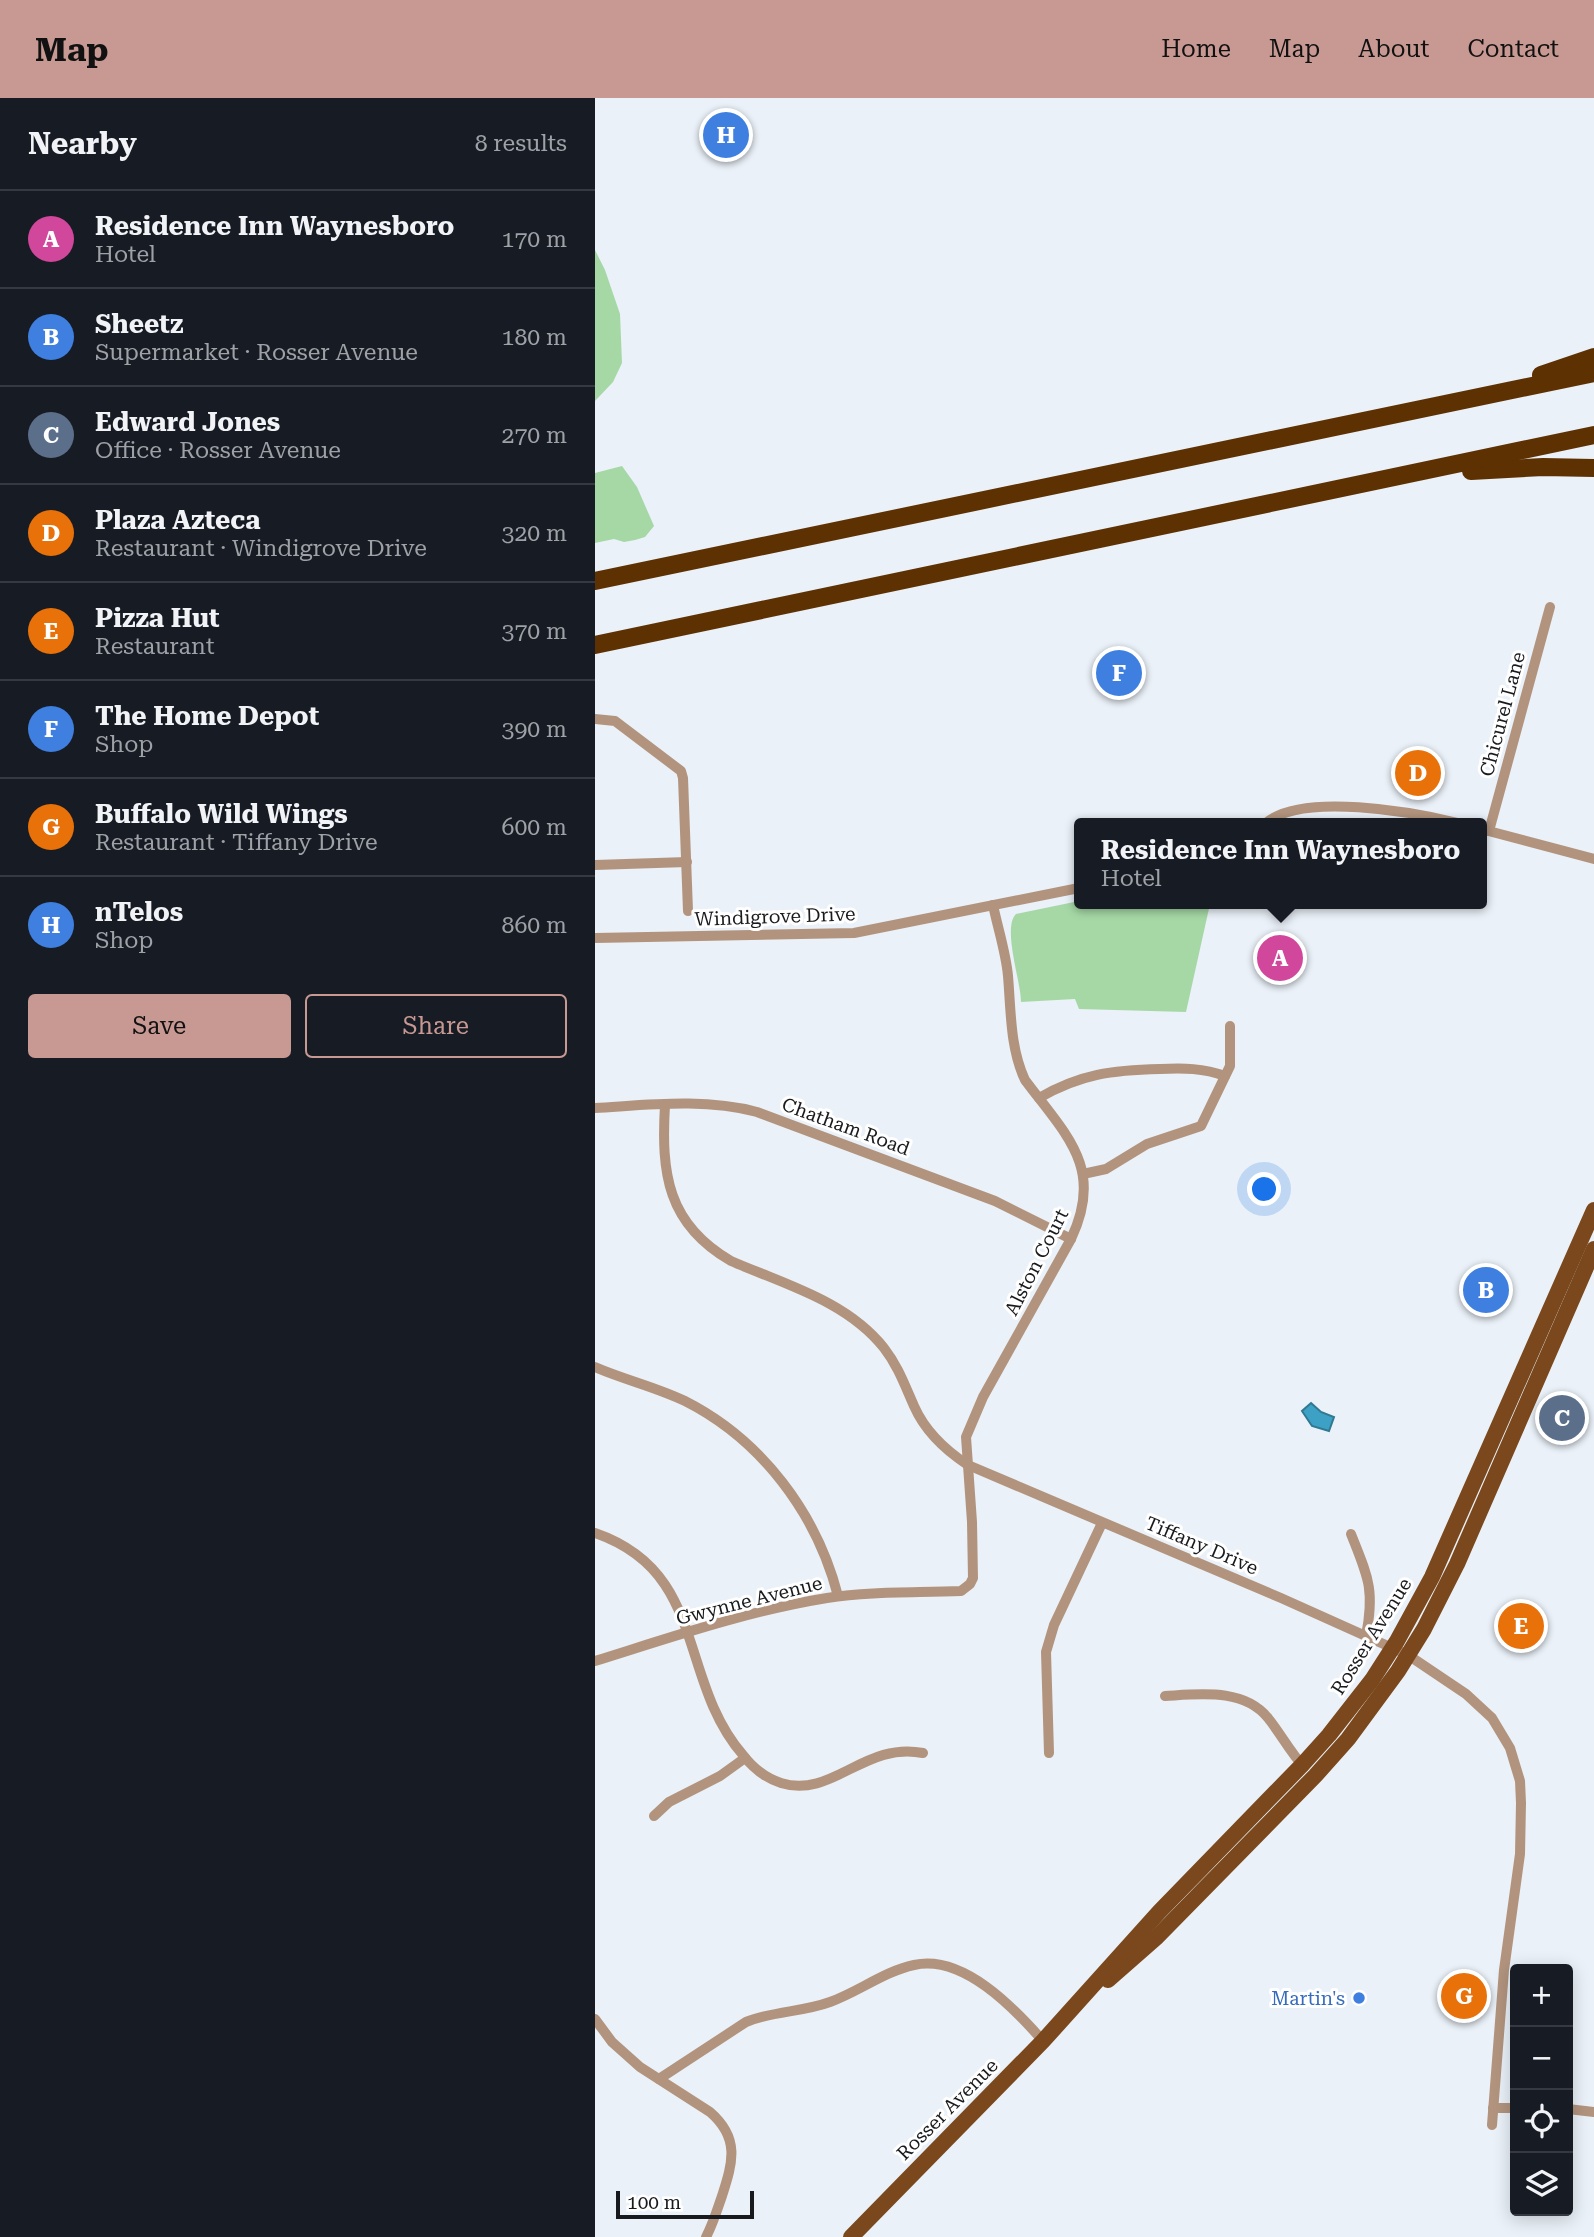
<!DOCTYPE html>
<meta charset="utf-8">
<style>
body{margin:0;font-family:"Roboto Serif",serif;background:#20242c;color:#f1f3f6}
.controls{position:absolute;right:21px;bottom:21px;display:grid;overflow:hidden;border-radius:7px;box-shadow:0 4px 18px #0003}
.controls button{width:63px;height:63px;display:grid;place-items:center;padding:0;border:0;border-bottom:2px solid #363941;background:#171b24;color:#f1f3f6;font:35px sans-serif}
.scale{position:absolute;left:21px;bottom:18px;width:138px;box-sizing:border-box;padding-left:7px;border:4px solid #181a1d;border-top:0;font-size:19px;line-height:24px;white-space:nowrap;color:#181a1d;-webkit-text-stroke:5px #fff;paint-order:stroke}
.you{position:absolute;left:670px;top:1092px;width:24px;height:24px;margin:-18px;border:5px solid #fff;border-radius:50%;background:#1a73e8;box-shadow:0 0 0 10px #1a73e833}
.badge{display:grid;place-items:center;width:46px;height:46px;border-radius:50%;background:#c89993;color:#fff;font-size:23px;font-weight:700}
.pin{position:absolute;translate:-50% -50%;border:4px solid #fff;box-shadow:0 2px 7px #0006}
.popup{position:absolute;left:479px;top:720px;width:413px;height:91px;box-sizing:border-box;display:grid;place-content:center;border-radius:7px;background:#171b24;filter:drop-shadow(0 2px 5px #0005);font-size:23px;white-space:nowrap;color:#9ea1a6}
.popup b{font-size:26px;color:#f1f3f6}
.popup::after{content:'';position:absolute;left:50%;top:100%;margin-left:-14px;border:14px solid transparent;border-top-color:#171b24}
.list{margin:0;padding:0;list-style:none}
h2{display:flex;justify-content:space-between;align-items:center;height:91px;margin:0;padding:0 28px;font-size:30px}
h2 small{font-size:23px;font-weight:400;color:#9ea1a6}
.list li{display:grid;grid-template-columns:46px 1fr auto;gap:21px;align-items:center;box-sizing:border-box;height:98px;padding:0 28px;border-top:2px solid #363941}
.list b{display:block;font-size:26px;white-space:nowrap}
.list p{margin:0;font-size:23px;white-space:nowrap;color:#9ea1a6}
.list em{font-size:23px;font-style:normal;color:#9ea1a6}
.actions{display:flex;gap:14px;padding:21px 28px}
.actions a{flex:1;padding:16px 0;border:2px solid #c89993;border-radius:7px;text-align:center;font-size:24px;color:#c89993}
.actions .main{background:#c89993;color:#111}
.icon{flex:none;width:38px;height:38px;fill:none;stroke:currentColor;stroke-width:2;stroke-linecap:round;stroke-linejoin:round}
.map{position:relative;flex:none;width:999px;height:2139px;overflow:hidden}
header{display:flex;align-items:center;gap:42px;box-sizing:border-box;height:98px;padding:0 35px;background:#c89993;color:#111}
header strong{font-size:33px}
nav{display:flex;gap:38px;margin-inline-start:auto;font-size:24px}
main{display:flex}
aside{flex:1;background:#171b24}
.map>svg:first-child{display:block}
</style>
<header>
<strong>Map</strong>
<nav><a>Home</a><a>Map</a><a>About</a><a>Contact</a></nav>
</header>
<main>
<aside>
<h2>Nearby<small>8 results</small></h2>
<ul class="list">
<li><span class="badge" style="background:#d1479c">A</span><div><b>Residence Inn Waynesboro</b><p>Hotel</p></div><em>170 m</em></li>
<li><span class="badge" style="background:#3f7fe0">B</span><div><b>Sheetz</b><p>Supermarket · Rosser Avenue</p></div><em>180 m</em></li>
<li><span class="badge" style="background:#5c6f8a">C</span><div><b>Edward Jones</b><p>Office · Rosser Avenue</p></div><em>270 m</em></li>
<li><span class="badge" style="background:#e8710a">D</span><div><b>Plaza Azteca</b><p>Restaurant · Windigrove Drive</p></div><em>320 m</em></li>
<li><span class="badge" style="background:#e8710a">E</span><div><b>Pizza Hut</b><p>Restaurant</p></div><em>370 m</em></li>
<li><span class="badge" style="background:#3f7fe0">F</span><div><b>The Home Depot</b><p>Shop</p></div><em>390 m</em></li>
<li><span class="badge" style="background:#e8710a">G</span><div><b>Buffalo Wild Wings</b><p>Restaurant · Tiffany Drive</p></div><em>600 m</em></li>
<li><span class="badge" style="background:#3f7fe0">H</span><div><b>nTelos</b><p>Shop</p></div><em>860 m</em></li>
</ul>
<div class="actions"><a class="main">Save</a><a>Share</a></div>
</aside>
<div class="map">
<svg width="999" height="2139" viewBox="0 0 999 2139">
<rect width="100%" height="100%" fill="#eaf1f8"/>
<g fill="#a6d8a6">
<path d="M0,152L10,172L25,216L27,265L18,284L0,303Z"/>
<path d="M27,368L42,389L59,428L50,439L40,442L29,444L19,441L0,445V375Z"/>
<path d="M484,803V806H615L591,914L484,911L480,901L426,904C426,883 407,830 421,816Z"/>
</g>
<path fill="#3ca1c5" stroke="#317893" stroke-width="2" d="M716,1305L726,1314L739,1319L734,1333L717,1328L707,1313Z"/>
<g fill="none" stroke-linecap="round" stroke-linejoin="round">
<g stroke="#b2947e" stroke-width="10">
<path d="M0,621L20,623L86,673L88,680L93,813"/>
<path d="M671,725C707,694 818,714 863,725"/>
<path d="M886,731L999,761"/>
<path d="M894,733L955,509"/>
<path d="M0,767L92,764"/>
<path d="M0,840L259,835L484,790"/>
<path d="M444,1000C485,976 518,972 565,971C589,970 608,970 630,978"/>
<path d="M70,1007C66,1075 72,1126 136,1163C189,1186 252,1203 289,1250C303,1268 310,1288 319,1308C330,1333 350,1352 373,1367L686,1500L813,1557L871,1596L897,1620L915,1650L925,1683L926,1705L925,1756L909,1872L897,2027"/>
<path d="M0,1010C53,1007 109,1000 162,1014L400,1103L476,1141"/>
<path d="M488,1076L511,1071L552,1046L606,1028L635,968V928"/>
<path d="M0,1269C30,1282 61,1289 90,1303C167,1342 222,1416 243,1498"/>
<path d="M0,1435C113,1474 82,1581 148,1657C158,1670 170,1680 186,1685C237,1701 270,1643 328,1655"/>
<path d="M756,1436C773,1479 780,1491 771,1538"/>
<path d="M0,1563C77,1539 152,1513 232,1500C276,1493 321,1495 366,1493L375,1486L378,1480L377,1424L371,1339L388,1299L476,1141C510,1070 471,1037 430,982C415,950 416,913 413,878C411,855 403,831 398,807"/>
<path d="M570,1598C605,1596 649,1590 673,1620C686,1636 695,1654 709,1669"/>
<path d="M454,1655L451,1554L459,1527L507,1425"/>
<path d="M59,1718L74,1704L125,1678L150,1660"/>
<path d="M0,1921L17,1944L45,1969L115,2014C145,2040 138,2064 127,2098C122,2112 118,2126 111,2139"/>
<path d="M64,1981L151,1924C178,1913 208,1914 235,1904C263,1894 290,1873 319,1867C368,1856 419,1910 448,1943"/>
<path d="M898,2010H920"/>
<path d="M973,2011L999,2014"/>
</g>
<g stroke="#7a481c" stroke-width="16">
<path d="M513,1882L562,1839L720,1678L753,1641L803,1573L829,1531L862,1466L999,1151"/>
<path d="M256,2139L448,1943L564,1814L707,1667L734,1637L777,1582L802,1543L837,1479L999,1112"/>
</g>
<g stroke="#5e3103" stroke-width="18">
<path d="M946,277L999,259"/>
<path d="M876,373L948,369L999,370"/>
<path d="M0,483L999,275"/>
<path d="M0,547L999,337"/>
</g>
</g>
<circle fill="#3f7fe0" stroke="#fff" stroke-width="2.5" cx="764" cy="1900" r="7"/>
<g text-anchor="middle" stroke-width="6" stroke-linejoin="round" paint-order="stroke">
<g font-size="19" fill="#181a1d" stroke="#fff">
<text transform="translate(907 616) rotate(-75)" y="7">Chicurel Lane</text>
<text transform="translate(180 818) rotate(-2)" y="7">Windigrove Drive</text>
<text transform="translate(251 1028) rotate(20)" y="7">Chatham Road</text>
<text transform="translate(441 1164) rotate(-63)" y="7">Alston Court</text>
<text transform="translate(607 1447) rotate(23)" y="7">Tiffany Drive</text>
<text transform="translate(154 1502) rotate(-14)" y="7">Gwynne Avenue</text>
<text transform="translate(776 1538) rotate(-58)" y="7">Rosser Avenue</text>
<text transform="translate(352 2011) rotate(-45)" y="7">Rosser Avenue</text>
</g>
<g font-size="19" fill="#366cbe" stroke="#fff" text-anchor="end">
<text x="750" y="1907">Martin's</text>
</g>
</g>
</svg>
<div class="controls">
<button>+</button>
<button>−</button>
<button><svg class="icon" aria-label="locate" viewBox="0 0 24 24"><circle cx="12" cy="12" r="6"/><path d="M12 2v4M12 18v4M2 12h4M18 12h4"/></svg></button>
<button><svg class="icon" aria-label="layers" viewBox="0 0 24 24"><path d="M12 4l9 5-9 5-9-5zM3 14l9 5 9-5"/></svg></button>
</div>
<div class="scale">100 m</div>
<div class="you"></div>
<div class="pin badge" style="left:685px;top:860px;background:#d1479c">A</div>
<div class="popup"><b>Residence Inn Waynesboro</b>Hotel</div>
<div class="pin badge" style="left:891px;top:1192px;background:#3f7fe0">B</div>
<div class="pin badge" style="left:967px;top:1320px;background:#5c6f8a">C</div>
<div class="pin badge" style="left:823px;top:675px;background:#e8710a">D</div>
<div class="pin badge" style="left:926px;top:1528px;background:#e8710a">E</div>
<div class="pin badge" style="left:524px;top:575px;background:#3f7fe0">F</div>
<div class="pin badge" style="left:869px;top:1898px;background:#e8710a">G</div>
<div class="pin badge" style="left:131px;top:37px;background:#3f7fe0">H</div>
</div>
</main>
